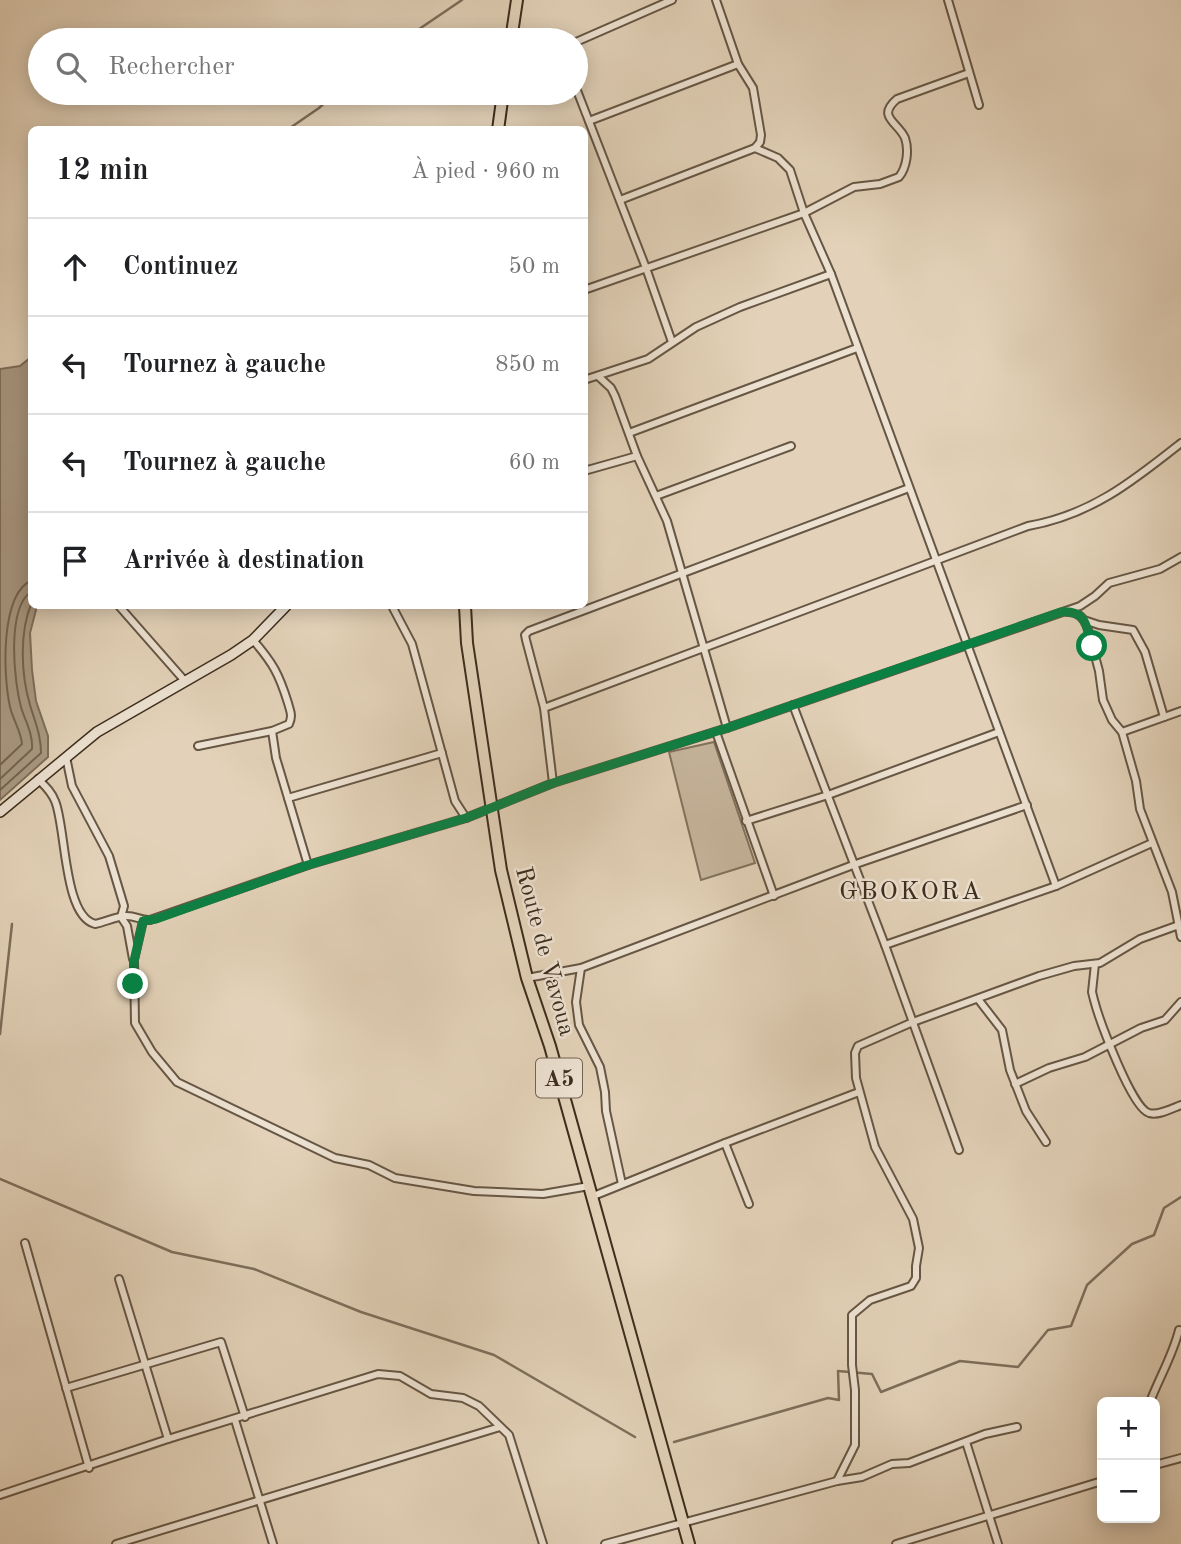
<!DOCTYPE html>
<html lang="fr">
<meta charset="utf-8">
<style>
body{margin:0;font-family:"Old Standard TT",serif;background:#f2f2f2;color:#202124}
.controls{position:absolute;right:21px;bottom:21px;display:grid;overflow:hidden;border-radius:10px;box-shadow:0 4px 18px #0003}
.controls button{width:63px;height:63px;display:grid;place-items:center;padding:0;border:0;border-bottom:2px solid #e0e0e0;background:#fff;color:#202124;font:35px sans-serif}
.stop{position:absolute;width:21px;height:21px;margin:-16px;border:5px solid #0b8043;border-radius:50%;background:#fff}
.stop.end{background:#0b8043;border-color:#fff;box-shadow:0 2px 7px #0008}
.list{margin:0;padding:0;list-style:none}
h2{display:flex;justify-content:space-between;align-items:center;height:91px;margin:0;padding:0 28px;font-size:30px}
h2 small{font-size:23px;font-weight:400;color:#757577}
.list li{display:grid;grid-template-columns:46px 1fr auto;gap:21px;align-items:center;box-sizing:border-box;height:98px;padding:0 28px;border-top:2px solid #e0e0e0}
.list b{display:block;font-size:26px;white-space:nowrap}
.list em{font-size:23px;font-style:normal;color:#757577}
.icon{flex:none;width:38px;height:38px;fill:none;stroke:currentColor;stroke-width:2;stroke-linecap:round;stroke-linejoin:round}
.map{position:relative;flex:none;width:1181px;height:1544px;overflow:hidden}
.search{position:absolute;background:#fff;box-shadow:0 4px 18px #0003;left:28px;top:28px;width:560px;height:77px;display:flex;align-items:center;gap:18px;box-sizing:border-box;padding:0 24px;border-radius:38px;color:#757577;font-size:26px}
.panel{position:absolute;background:#fff;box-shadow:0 4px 18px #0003;left:28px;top:126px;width:560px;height:483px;border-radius:10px}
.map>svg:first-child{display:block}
</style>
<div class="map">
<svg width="1181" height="1544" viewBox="0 0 1181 1544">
<rect width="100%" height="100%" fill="#e3d2b9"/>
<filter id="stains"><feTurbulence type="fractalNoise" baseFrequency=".00286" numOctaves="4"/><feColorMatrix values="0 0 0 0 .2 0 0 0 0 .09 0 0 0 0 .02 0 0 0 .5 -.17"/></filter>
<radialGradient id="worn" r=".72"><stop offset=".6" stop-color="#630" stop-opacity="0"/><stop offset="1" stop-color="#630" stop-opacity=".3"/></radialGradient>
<path fill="#c7b69e" stroke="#82725e" stroke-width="2" d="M714,742L755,863L701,880L669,752Z"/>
<path fill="#aa9a84" stroke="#7e6e5b" stroke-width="2" d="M31,357L32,606H37L30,633L32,670L36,701L48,736V757L0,800V369L20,366Z"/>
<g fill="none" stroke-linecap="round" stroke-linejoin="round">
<g stroke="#736450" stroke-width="2">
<path d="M0,765L22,744C21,731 13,720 10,707C3,675 0,594 32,580"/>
<path d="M0,779L32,749C33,733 25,721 21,707C14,681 6,607 32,591"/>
<path d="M0,790L41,753C41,735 35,722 30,705C21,674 19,632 32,602"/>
</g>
<g stroke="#7e6e5b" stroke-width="2.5">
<path d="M403,40L462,0"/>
<path d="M287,130L319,108L335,93"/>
<path d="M0,1034L12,924"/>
<path d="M0,1179L172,1252L254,1269L361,1312L494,1355L635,1437"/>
<path d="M674,1442L828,1398L839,1400L838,1371L872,1374L881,1392L960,1361L1018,1367L1048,1330L1071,1326L1087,1285L1132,1244L1154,1235L1164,1208L1181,1197"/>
</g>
<defs>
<g id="street">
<path d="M948,0L979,105"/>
<path d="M576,42L672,0"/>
<path d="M576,88L646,268L672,342"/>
<path d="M589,121L738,64"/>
<path d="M755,148L778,158L790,170L804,213L831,274L1056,886"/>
<path d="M620,200L755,148L760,142L761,135L753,88L738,64L716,0"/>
<path d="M584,290L804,213L854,187L880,184L899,177C907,167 909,150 905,138C898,122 876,117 897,99L969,73"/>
<path d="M598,376L611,388L615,396L637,456L667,521L727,728"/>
<path d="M584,380L648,359L696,327L740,307L831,274"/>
<path d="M629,433L857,348"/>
<path d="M584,471L637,456"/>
<path d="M656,496L791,446"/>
<path d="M119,606L184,680"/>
<path d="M392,606L412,644L455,801L466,818"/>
<path d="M1067,612C1077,611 1083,617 1087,626L1099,671L1103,700L1112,720L1122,732L1136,781L1140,809L1172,892L1181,937"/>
<path d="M1084,620L1099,625L1133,630L1145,652L1164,717"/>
<path d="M253,640C273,663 279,674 288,703C290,711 293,715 289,724L272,731L276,758L308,865"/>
<path d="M793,705L885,945L959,1150"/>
<path d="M544,708L526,640L525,635L529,631L909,488"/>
<path d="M716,732L774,896"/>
<path d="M1122,732L1181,711"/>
<path d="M198,746L272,731"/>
<path d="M66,757L72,786L109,856L124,906L121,917L127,926L133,959"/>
<path d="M38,779C45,786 51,791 55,801C66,826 63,916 95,924C105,922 115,917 125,916C135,915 141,921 150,920L308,865L466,818L553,783L727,728L1080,606L1095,596L1109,583L1160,569L1181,557"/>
<path d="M553,783L544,708L1028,526C1091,515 1133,481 1181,443"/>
<path d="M288,798L442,753"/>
<path d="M746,821L828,795L999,732"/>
<path d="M143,921L134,960L135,1023L152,1052L177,1082L335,1158L369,1165L395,1178L474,1191L543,1194L589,1186"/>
<path d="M885,945L1056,886L1152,843"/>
<path d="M1095,964L1092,992L1094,1000C1099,1019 1132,1109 1149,1113C1158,1116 1173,1108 1181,1105"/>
<path d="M581,968L576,1002L579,1025L600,1067L605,1092L606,1111L622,1184"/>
<path d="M527,978L581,968L853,865L1027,805"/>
<path d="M978,999L1002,1030L1010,1070L1026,1111L1046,1142"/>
<path d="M1015,1084L1049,1068L1085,1057L1141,1028L1165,1020L1181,1002"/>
<path d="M725,1143L859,1092"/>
<path d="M591,1197L725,1143L749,1204"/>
<path d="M25,1243L89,1468"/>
<path d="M119,1279L168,1439"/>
<path d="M66,1388L221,1342L245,1417"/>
<path d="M1150,1402C1159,1378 1173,1355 1179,1330"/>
<path d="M235,1420L273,1544"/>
<path d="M966,1442L998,1544"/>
<path d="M1155,1465L1181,1458"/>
<path d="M837,1481L855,1445V1390L852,1365V1315L870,1300L911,1286L916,1278V1266L919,1248L913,1219L875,1147L856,1078L855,1053L858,1046L913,1022L1039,976L1074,966L1100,963L1140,939L1179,925"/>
<path d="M0,1495L168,1439L378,1374L400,1376L431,1394L463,1398L479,1406L509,1435L543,1544"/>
<path d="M116,1544L500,1427"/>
<path d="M605,1544L837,1481L862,1477L892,1464L909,1463L985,1434L1017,1427"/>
<path d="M896,1544L1102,1481"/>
</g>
<path id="secondary" d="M0,812L97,732L231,655L253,640L286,606"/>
<g id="primary">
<path d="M511,40L517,0"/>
<path d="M498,130L503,93"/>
<path d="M465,606L467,643L501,870L527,978L550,1046L689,1544"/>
</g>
</defs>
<use href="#street" stroke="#665644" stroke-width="10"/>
<use href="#secondary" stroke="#3c2d1d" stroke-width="12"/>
<use href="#primary" stroke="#3c2d1d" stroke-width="14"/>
<use href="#street" stroke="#ede2d2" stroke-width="6"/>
<use href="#secondary" stroke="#ede2d2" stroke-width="9"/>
<use href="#primary" stroke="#e3d2b9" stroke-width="10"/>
</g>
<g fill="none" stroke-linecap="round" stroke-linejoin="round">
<path stroke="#0b8043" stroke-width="9" d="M133,984L134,961L143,921L156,919L308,865L466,818L553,783L727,728L1061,612C1087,610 1086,626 1092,646"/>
</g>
<g text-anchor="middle" stroke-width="5" stroke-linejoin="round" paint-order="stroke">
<rect fill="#ede2d2" stroke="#716353" stroke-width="2" x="536" y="1058.5" width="46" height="39" rx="5"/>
<g font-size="23" font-weight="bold" fill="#3c2d1d">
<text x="559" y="1086">A5</text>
</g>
<g font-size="24" fill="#3c2d1d" stroke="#ede2d2">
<text transform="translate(546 951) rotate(75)" y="8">Route de Vavoua</text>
</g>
<g font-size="26" letter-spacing="2" fill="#3c2d1d" stroke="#ede2d2">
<text x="911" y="899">GBOKORA</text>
</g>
</g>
<rect width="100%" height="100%" filter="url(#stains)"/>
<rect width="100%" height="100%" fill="url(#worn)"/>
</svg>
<div class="controls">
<button>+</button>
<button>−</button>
</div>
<div class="stop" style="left:1092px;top:646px"></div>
<div class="stop end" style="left:133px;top:984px"></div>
<div class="search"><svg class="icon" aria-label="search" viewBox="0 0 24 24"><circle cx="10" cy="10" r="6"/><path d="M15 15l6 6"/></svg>Rechercher</div>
<section class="panel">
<h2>12 min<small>À pied · 960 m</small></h2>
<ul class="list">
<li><svg class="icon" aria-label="ahead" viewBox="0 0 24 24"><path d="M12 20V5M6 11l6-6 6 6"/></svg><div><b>Continuez</b></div><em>50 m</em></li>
<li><svg class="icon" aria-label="left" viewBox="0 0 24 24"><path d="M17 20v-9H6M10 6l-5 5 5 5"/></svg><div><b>Tournez à gauche</b></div><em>850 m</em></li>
<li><svg class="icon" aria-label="left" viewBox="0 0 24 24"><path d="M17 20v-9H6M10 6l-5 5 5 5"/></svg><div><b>Tournez à gauche</b></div><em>60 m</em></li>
<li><svg class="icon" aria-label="arrive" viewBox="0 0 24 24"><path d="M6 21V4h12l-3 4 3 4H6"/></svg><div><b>Arrivée à destination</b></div></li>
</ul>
</section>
</div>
